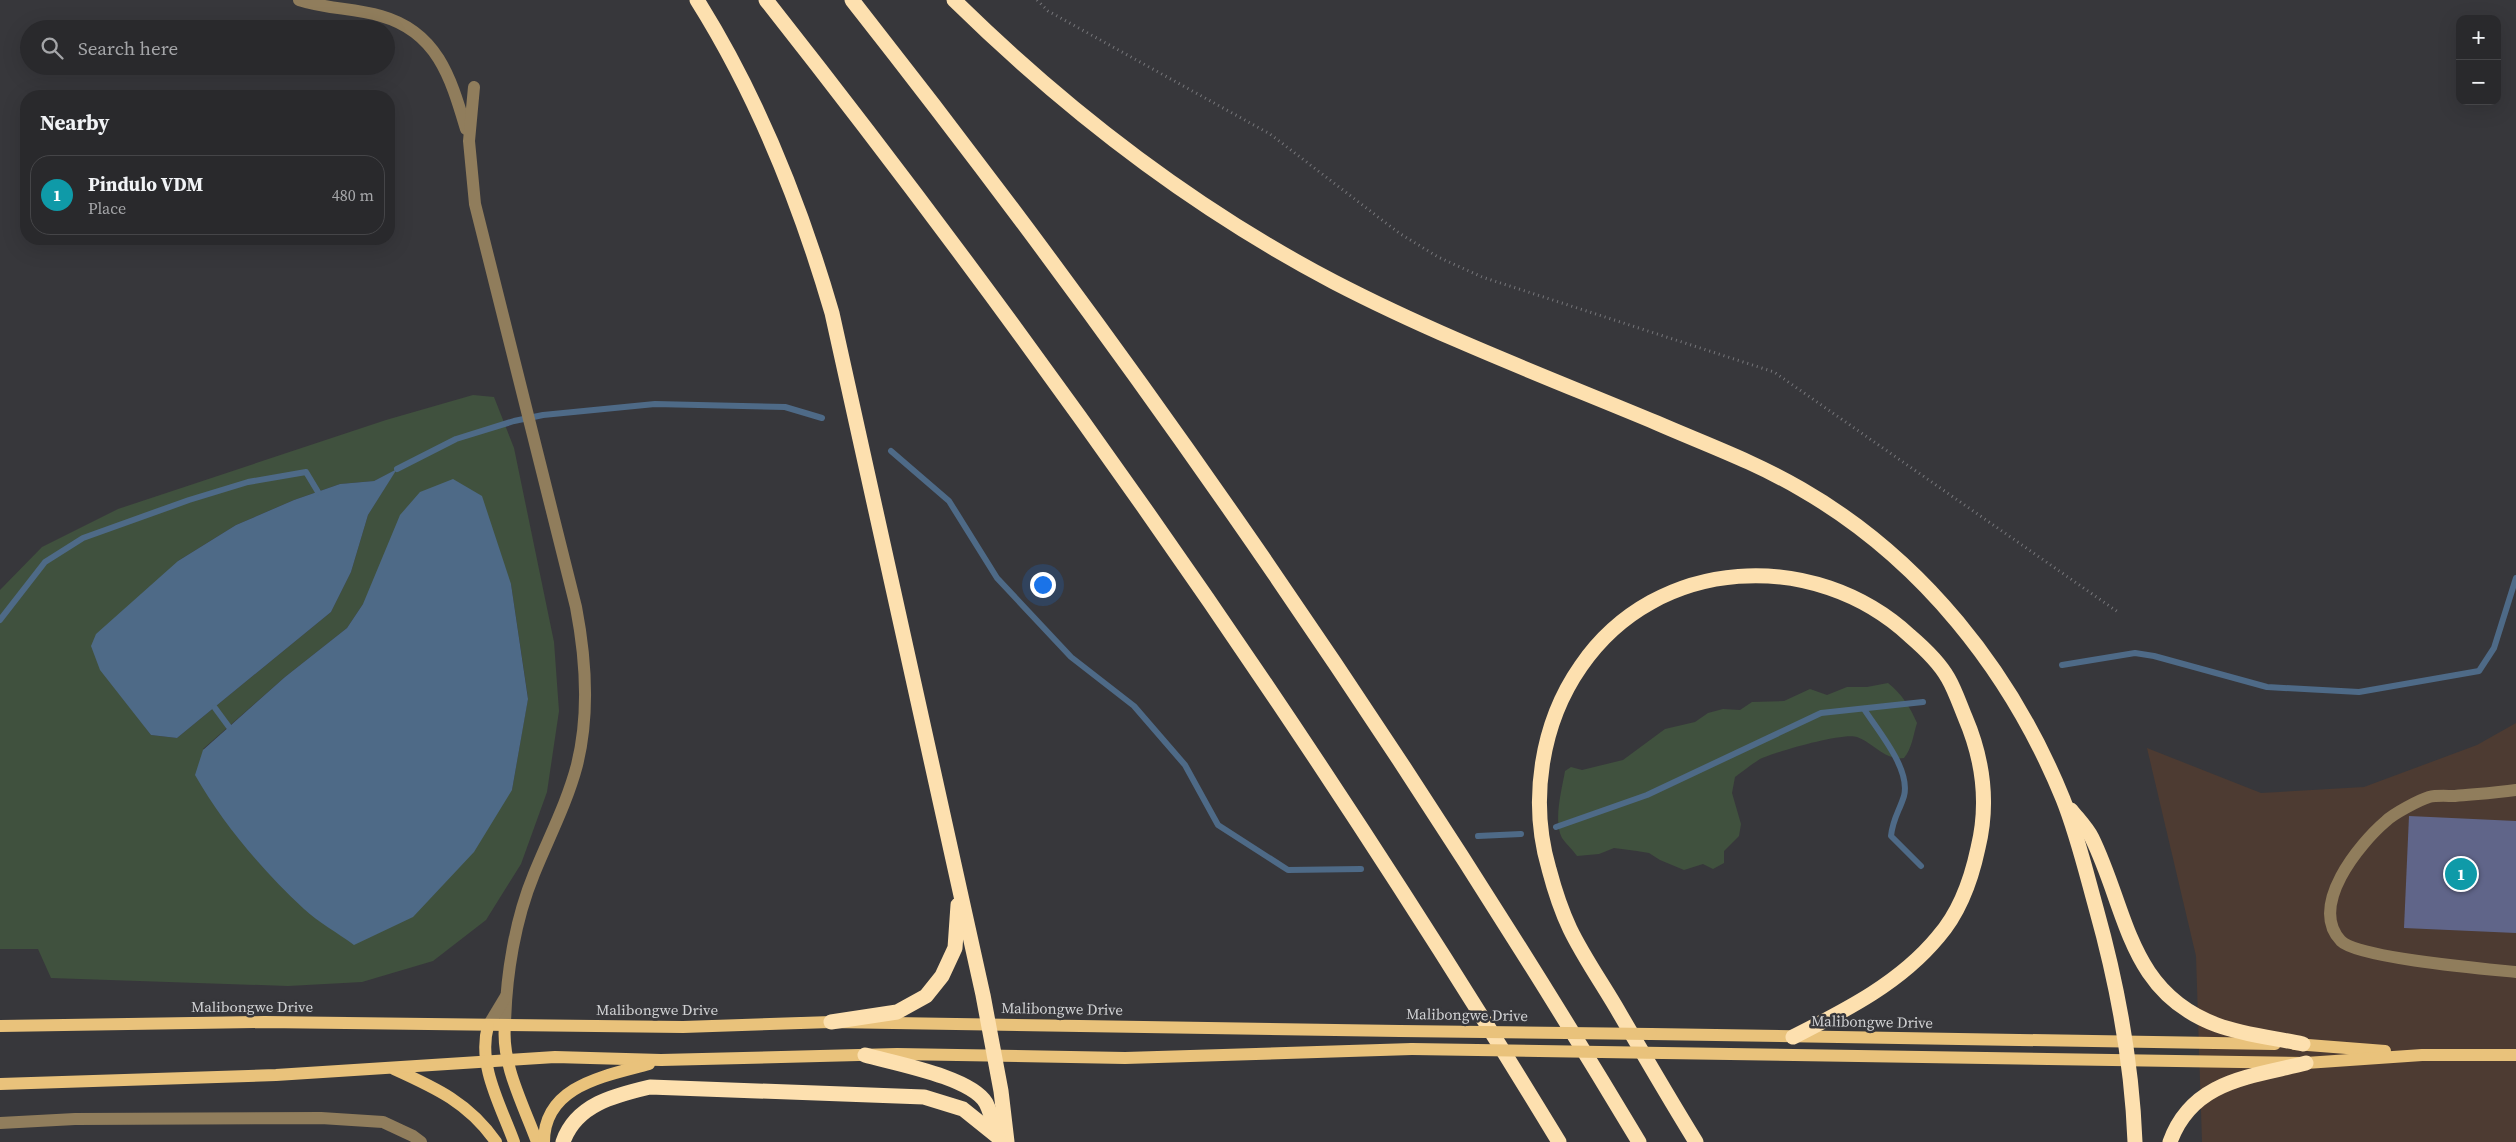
<!DOCTYPE html>
<meta charset="utf-8">
<style>
body{margin:0;font-family:"Source Serif 4",serif;background:#353538;color:#f1f3f6}
.controls{position:absolute;right:15px;top:15px;display:grid;overflow:hidden;border-radius:10px;box-shadow:0 5px 20px #0002}
.controls button{width:45px;height:45px;display:grid;place-items:center;padding:0;border:0;border-bottom:1px solid #454548;background:#29292c;color:#f1f3f6;font:25px sans-serif}
.you{position:absolute;left:1042px;top:584px;width:18px;height:18px;margin:-12px;border:4px solid #fff;border-radius:50%;background:#1a73e8;box-shadow:0 0 0 8px #1a73e833}
.badge{display:grid;place-items:center;width:32px;height:32px;border-radius:50%;background:#d93025;color:#fff;font-size:16px;font-weight:700}
.pin{position:absolute;translate:-50% -50%;border:2px solid #fff;box-shadow:0 1px 5px #0006}
.list{margin:0;padding:0;list-style:none}
h2{display:flex;justify-content:space-between;align-items:center;height:65px;margin:0;padding:0 20px;font-size:21px}
h2 small{font-size:16px;font-weight:400;color:#a5a6a9}
.list li{display:grid;grid-template-columns:32px 1fr auto;gap:15px;align-items:center;box-sizing:border-box;height:80px;margin:0 10px 10px;padding:0 10px;border:1px solid #454548;border-radius:20px}
.list b{display:block;font-size:19px;white-space:nowrap}
.list p{margin:0;font-size:16px;white-space:nowrap;color:#a5a6a9}
.list em{font-size:16px;font-style:normal;color:#a5a6a9}
.icon{flex:none;width:28px;height:28px;fill:none;stroke:currentColor;stroke-width:2;stroke-linecap:round;stroke-linejoin:round}
.map{position:relative;flex:none;width:2516px;height:1142px;overflow:hidden}
.search{position:absolute;background:#29292c;box-shadow:0 5px 20px #0002;left:20px;top:20px;width:375px;height:55px;display:flex;align-items:center;gap:12px;box-sizing:border-box;padding:0 18px;border-radius:28px;color:#a5a6a9;font-size:19px}
.panel{position:absolute;background:#29292c;box-shadow:0 5px 20px #0002;left:20px;top:90px;width:375px;height:155px;border-radius:20px}
.map>svg:first-child{display:block}
</style>
<div class="map">
<svg width="2516" height="1142" viewBox="0 0 2516 1142">
<rect width="100%" height="100%" fill="#37373b"/>
<path fill="#4d3b32" d="M2516,723V1142H2202L2196,956L2147,748L2261,793L2364,787L2477,745Z"/>
<g fill="#40513e" fill-rule="evenodd">
<path d="M473,395L494,397L514,448L554,642L559,711L547,792L521,864L486,920L433,961L362,982L288,986L51,978L38,949H0V590L42,547L118,509L386,420ZM396,470L368,515L351,572L331,612L177,738L151,735L130,705L178,561L236,525L294,500L340,484L374,481ZM511,584L528,698L512,790L203,749L285,677L347,628L363,604Z"/>
<path d="M1888,683C1902,694 1910,707 1917,723C1913,736 1912,748 1904,758C1885,761 1874,743 1857,737C1843,732 1775,752 1760,759C1752,764 1743,771 1735,777L1732,793L1741,824L1739,836L1724,851V863L1713,869L1703,864L1684,870L1660,860L1649,853L1637,851L1614,848L1599,854L1577,856C1573,850 1566,844 1562,838C1553,821 1562,789 1565,771L1571,767L1582,770L1623,760L1665,729L1695,722L1708,713L1723,709L1740,710L1752,702L1784,701L1810,689L1827,695L1847,687H1867Z"/>
</g>
<g fill="#4e6a87">
<path d="M397,469L368,515L351,572L331,612L177,738L151,735L100,670L91,646L96,634L178,561L236,525L294,500L340,484L374,481Z"/>
<path d="M453,479L482,496L511,584L528,699L512,790L474,852L413,917L354,945C338,933 318,922 304,909C262,870 223,824 195,775L203,750L285,677L347,628L363,604L400,515L420,492Z"/>
</g>
<g fill="none" stroke-linecap="round" stroke-linejoin="round">
<g stroke="#4e6a87" stroke-width="6">
<path d="M891,451L949,501L997,578L1071,657L1134,706L1185,765L1218,825L1288,870L1361,869"/>
<path d="M397,469L456,439L514,421L543,415L655,404L785,407L822,418"/>
<path d="M0,620L45,562L83,538L189,500L248,482L306,472L318,492"/>
<path d="M2062,665L2135,653L2154,656L2267,687L2359,692L2479,671L2494,648L2516,578"/>
<path d="M215,708L229,727"/>
<path d="M1864,709C1878,731 1911,769 1904,796C1899,812 1893,818 1891,836L1921,866"/>
<path d="M1556,827L1647,795L1821,713L1923,702"/>
<path d="M1478,836L1521,834"/>
</g>
</g>
<path fill="#606589" d="M2409,816L2516,821V933L2404,928Z"/>
<g fill="none" stroke-linecap="round" stroke-linejoin="round">
<path stroke="#76767a" stroke-width="3" stroke-dasharray="1 4" stroke-linecap="butt" d="M1037,0L1048,11L1270,134L1399,233L1438,257L1482,277L1774,372L2118,612"/>
<g stroke="#907d5c" stroke-width="12">
<path d="M299,0C326,9 354,8 381,16C438,32 451,79 466,129"/>
<path d="M474,87L469,141L475,204L576,607C586,659 590,713 577,765C567,803 549,837 534,874C515,920 506,975 505,1025"/>
<path d="M2516,790C2496,793 2476,794 2455,796C2447,796 2437,795 2429,797C2419,800 2393,814 2386,821C2359,844 2308,906 2341,941C2358,958 2486,969 2516,972"/>
<path d="M488,1026L506,996"/>
<path d="M0,1123L75,1119L321,1118L383,1122L413,1136L421,1142"/>
</g>
<g stroke="#e9c27b" stroke-width="12">
<path d="M505,1025C501,1064 524,1106 537,1142"/>
<path d="M0,1026L264,1022L683,1027L831,1022L1400,1031"/>
<path d="M488,1026C477,1065 501,1106 514,1142"/>
<path d="M1651,1034L2275,1044"/>
<path d="M2295,1044L2385,1051"/>
<path d="M1663,1053L2306,1063L2422,1055H2516"/>
<path d="M394,1069C436,1088 469,1103 496,1142"/>
<path d="M0,1084L276,1075L555,1057L661,1060L897,1054L1125,1058L1412,1049"/>
<path d="M544,1142C544,1085 606,1076 649,1064"/>
</g>
<g stroke="#fde0af" stroke-width="15">
<path d="M697,0C758,97 800,203 832,313L983,995L1001,1091L1007,1142"/>
<path d="M766,0C1053,364 1318,745 1559,1142"/>
<path d="M852,0C1138,363 1401,745 1639,1142"/>
<path d="M954,0C1068,112 1193,208 1334,282C1438,336 1549,378 1657,423C1705,444 1755,462 1801,489C1921,558 2011,671 2063,799C2077,834 2086,872 2096,908C2117,983 2132,1064 2135,1142"/>
<path d="M2071,810C2078,819 2087,828 2092,838C2128,912 2128,992 2217,1025C2244,1035 2275,1038 2303,1044"/>
<path d="M831,1022L897,1012L926,996L942,976L955,948L958,905"/>
<path d="M865,1055C893,1063 971,1077 986,1103C991,1113 994,1125 997,1136"/>
<path d="M563,1142C576,1104 616,1095 650,1087L924,1097L963,1109L998,1137"/>
<path d="M1696,1142C1670,1100 1645,1057 1620,1014C1604,986 1584,958 1570,929C1561,910 1554,888 1549,869C1529,801 1541,723 1581,666C1657,555 1815,548 1910,636C1924,648 1939,662 1948,678C1955,690 1960,705 1965,717C1983,759 1989,803 1978,848C1971,881 1960,912 1938,937C1900,983 1846,1010 1793,1037"/>
<path d="M2170,1142C2192,1080 2251,1077 2306,1063"/>
</g>
<g stroke="#e9c27b" stroke-width="12">
<path d="M1400,1031L1651,1034"/>
<path d="M1412,1049L1663,1053"/>
</g>
</g>
<g text-anchor="middle" stroke-width="5" stroke-linejoin="round" paint-order="stroke">
<g font-size="15" fill="#d1d2d4" stroke="#37373b">
<text x="252" y="1012">Malibongwe Drive</text>
<text transform="translate(1062 1009) rotate(1)" y="5">Malibongwe Drive</text>
<text x="657" y="1015">Malibongwe Drive</text>
<text transform="translate(1467 1015) rotate(1)" y="5">Malibongwe Drive</text>
<text transform="translate(1872 1022) rotate(1)" y="5">Malibongwe Drive</text>
</g>
</g>
</svg>
<div class="controls">
<button>+</button>
<button>−</button>
</div>
<div class="you"></div>
<div class="pin badge" style="left:2461px;top:874px;background:#0f9aa8">1</div>
<div class="search"><svg class="icon" aria-label="search" viewBox="0 0 24 24"><circle cx="10" cy="10" r="6"/><path d="M15 15l6 6"/></svg>Search here</div>
<section class="panel">
<h2>Nearby<small></small></h2>
<ul class="list">
<li><span class="badge" style="background:#0f9aa8">1</span><div><b>Pindulo VDM</b><p>Place</p></div><em>480 m</em></li>
</ul>
</section>
</div>
